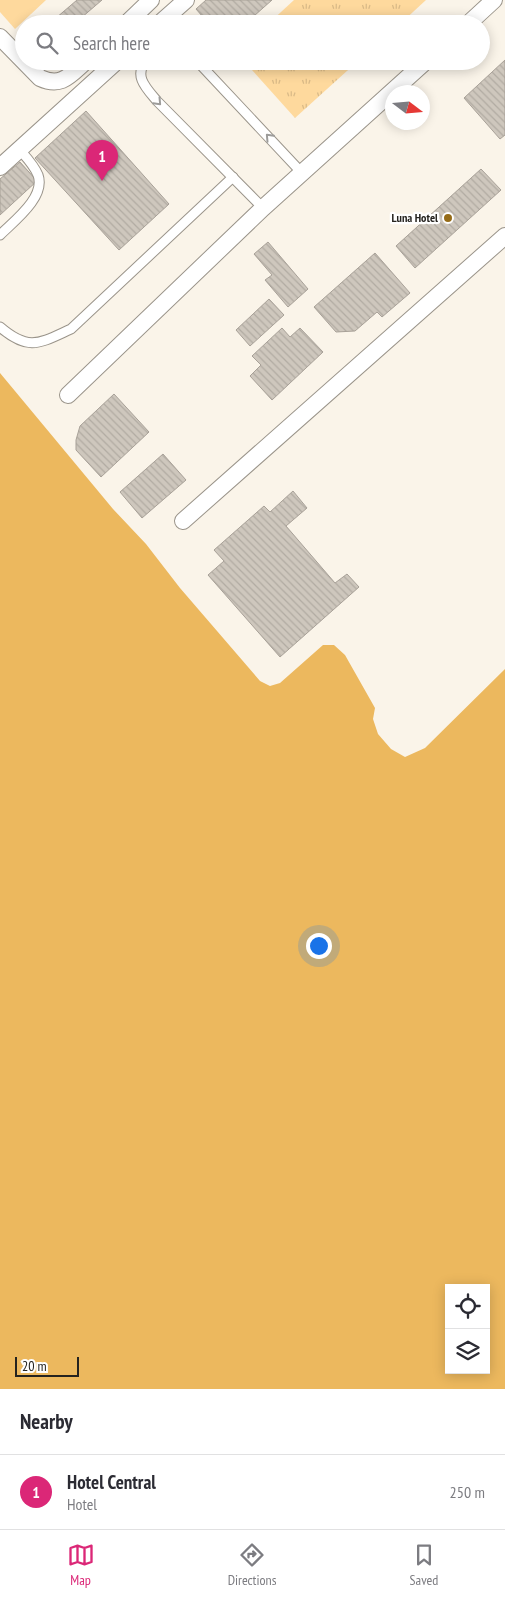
<!DOCTYPE html>
<style>
body{margin:0;font-family:"PT Sans Narrow",sans-serif;background:#f7f7f7;color:#2b2b33}
.controls{position:absolute;right:15px;bottom:15px;display:grid;overflow:hidden;border-radius:0px;box-shadow:0 2px 12px #0003}
.controls button{width:45px;height:45px;display:grid;place-items:center;padding:0;border:0;border-bottom:1px solid #e1e1e2;background:#fff;color:#2b2b33;font:25px sans-serif}
.compass{position:absolute;left:385px;top:85px;width:45px;height:45px;border-radius:50%;background:#fff;box-shadow:0 2px 12px #0003;rotate:106deg}
.scale{position:absolute;left:15px;bottom:12px;width:64px;box-sizing:border-box;padding-left:5px;border:2px solid #25231f;border-top:0;font-size:14px;line-height:18px;white-space:nowrap;color:#25231f;-webkit-text-stroke:4px #fff;paint-order:stroke}
.you{position:absolute;left:318px;top:945px;width:18px;height:18px;margin:-12px;border:4px solid #fff;border-radius:50%;background:#1a73e8;box-shadow:0 0 0 8px #1a73e833}
.badge{display:grid;place-items:center;width:32px;height:32px;border-radius:50%;background:#db2777;color:#fff;font-size:16px;font-weight:700}
.pin{position:absolute;translate:-50% -41px;filter:drop-shadow(0 1px 2px #0008)}
.pin::after{content:'';position:absolute;top:26px;width:18px;height:15px;background:inherit;clip-path:polygon(0 0,100% 0,50% 100%)}
.list{margin:0;padding:0;list-style:none}
h2{display:flex;justify-content:space-between;align-items:center;height:65px;margin:0;padding:0 20px;font-size:21px}
h2 small{font-size:16px;font-weight:400;color:#7c7c81}
.list li{display:grid;grid-template-columns:32px 1fr auto;gap:15px;align-items:center;box-sizing:border-box;height:75px;padding:0 20px;border-top:1px solid #e1e1e2}
.list b{display:block;font-size:19px;white-space:nowrap}
.list p{margin:0;font-size:16px;white-space:nowrap;color:#7c7c81}
.list em{font-size:16px;font-style:normal;color:#7c7c81}
.icon{flex:none;width:28px;height:28px;fill:none;stroke:currentColor;stroke-width:2;stroke-linecap:round;stroke-linejoin:round}
.map{position:relative;flex:none;width:505px;height:1389px;overflow:hidden}
.search{position:absolute;background:#fff;box-shadow:0 2px 12px #0003;left:15px;right:15px;top:15px;height:55px;display:flex;align-items:center;gap:12px;box-sizing:border-box;padding:0 18px;border-radius:28px;color:#7c7c81;font-size:19px}
.sheet{height:140px;background:#fff}
nav{display:flex;justify-content:space-around;align-items:center;box-sizing:border-box;height:70px;border-top:1px solid #e1e1e2;background:#fff;font-size:14px;color:#7c7c81}
nav a{display:grid;justify-items:center;gap:2px}
nav .on{color:#db2777}
.map>svg:first-child{display:block}
</style>
<div class="map">
<svg width="505" height="1389" viewBox="0 0 505 1389">
<defs>
<pattern id="grass-tufts" width="24" height="20" patternUnits="userSpaceOnUse" patternTransform="scale(1.25)"><rect width="24" height="20" fill="#fed99d"/><path d="M3 7l-1-3M5 7V3M7 7l1-3M15 17l-1-3M17 17v-4M19 17l1-3" fill="none" stroke="#daba87"/></pattern>
<pattern id="building-back-hatch" width="6" height="6" patternUnits="userSpaceOnUse" patternTransform="scale(1.25)"><rect width="6" height="6" fill="#cec7bd"/><path d="M-1 5l2 2M0 0l6 6M5-1l2 2" fill="none" stroke="#b1aba2"/></pattern>
</defs>
<rect width="100%" height="100%" fill="#faf4e9"/>
<g fill="url(#grass-tufts)">
<path d="M294,0H426L400,24H268Z"/>
<path d="M244,61H358L295,118Z"/>
</g>
<path fill="#fed99d" d="M0,0H46L15,29L0,12Z"/>
<path fill="#ecb85e" fill-rule="evenodd" d="M0,373L113,509L146,544L180,588L260,681L270,686L280,683L323,645H334L345,655L375,708L373,719L378,734L391,749L405,757L425,748L505,669V1389H0ZM449,1288H486V1370H449Z"/>
<g fill="url(#building-back-hatch)" stroke="#a8a198">
<path d="M77,0H102L74,24H49Z"/>
<path d="M206,0H272L245,24H209L196,9Z"/>
<path d="M505,60V135L500,139L464,98Z"/>
<path d="M86,111L169,204L119,250L35,158Z"/>
<path d="M20,162L37,181L0,215V179Z"/>
<path d="M481,169L501,190L415,268L396,246Z"/>
<path d="M268,242L308,289L288,307L265,280L272,275L254,254Z"/>
<path d="M375,253L410,293L382,317L377,312L355,331L336,332L314,307Z"/>
<path d="M269,299L284,315L250,346L236,330Z"/>
<path d="M282,328L290,337L300,328L323,352L272,400L250,376L261,365L252,356Z"/>
<path d="M114,394L149,432L101,477L76,450V440L80,426Z"/>
<path d="M163,454L186,480L142,518L120,492Z"/>
<path d="M293,491L307,508L286,526L335,583L347,574L359,587L280,657L208,575L224,561L214,550L264,506L270,512Z"/>
</g>
<g fill="none" stroke-linecap="round" stroke-linejoin="round">
<defs>
<g id="lane">
<path d="M146,61C133,76 147,89 157,101L263,208"/>
<path d="M197,61L302,173"/>
<path d="M0,235C14,221 46,197 38,175C34,165 26,157 19,149"/>
<path d="M0,327C29,352 40,343 71,329L233,177"/>
</g>
<g id="street">
<path d="M126,24L151,0"/>
<path d="M159,24L186,0"/>
<path d="M468,24L494,0"/>
<path d="M0,37L40,78C62,88 70,75 86,61"/>
<path d="M0,167L117,61"/>
<path d="M68,395L263,208L426,61"/>
<path d="M183,521L505,236"/>
</g>
</defs>
<use href="#lane" stroke="#9a948a" stroke-width="11"/>
<use href="#street" stroke="#9a948a" stroke-width="18"/>
<use href="#lane" stroke="#fff" stroke-width="9"/>
<use href="#street" stroke="#fff" stroke-width="16"/>
</g>
<defs><path id="oneway-chevron" d="M-2-3.5L2.5 0L-2 3.5" fill="none" stroke-width="1.6" stroke-linecap="round" stroke-linejoin="round" transform="scale(1.25)"/></defs>
<g stroke="#9d9c9a">
<use href="#oneway-chevron" transform="translate(158 102) rotate(47)"/>
<use href="#oneway-chevron" transform="translate(269 137) rotate(-133)"/>
</g>
<circle fill="#966c18" stroke="#fff" stroke-width="2" cx="448" cy="218" r="5"/>
<g text-anchor="middle" stroke-width="4.5" stroke-linejoin="round" paint-order="stroke">
<g font-size="12" font-weight="bold" fill="#25231f" stroke="#fff" text-anchor="end">
<text x="438" y="222">Luna Hotel</text>
</g>
</g>
</svg>
<div class="controls">
<button><svg class="icon" aria-label="locate" viewBox="0 0 24 24"><circle cx="12" cy="12" r="6"/><path d="M12 2v4M12 18v4M2 12h4M18 12h4"/></svg></button>
<button><svg class="icon" aria-label="layers" viewBox="0 0 24 24"><path d="M12 4l9 5-9 5-9-5zM3 14l9 5 9-5"/></svg></button>
</div>
<svg class="compass" viewBox="-18 -18 36 36"><path d="M0-13l5 13h-10z" fill="#e53935"/><path d="M0 13l5-13h-10z" fill="#7c7c81"/></svg>
<div class="scale">20 m</div>
<div class="you"></div>
<div class="pin badge" style="left:102px;top:181px">1</div>
<div class="search"><svg class="icon" aria-label="search" viewBox="0 0 24 24"><circle cx="10" cy="10" r="6"/><path d="M15 15l6 6"/></svg>Search here</div>
</div>
<section class="sheet">
<h2>Nearby<small></small></h2>
<ul class="list">
<li><span class="badge">1</span><div><b>Hotel Central</b><p>Hotel</p></div><em>250 m</em></li>
</ul>
</section>
<nav>
<a class="on"><svg class="icon" aria-label="map" viewBox="0 0 24 24"><path d="M3 6l6-2 6 2 6-2v14l-6 2-6-2-6 2zM9 4v14M15 6v14"/></svg>Map</a>
<a><svg class="icon" aria-label="directions" viewBox="0 0 24 24"><path d="M12 3l9 9-9 9-9-9zM9 14v-3h6M13 9l2 2-2 2"/></svg>Directions</a>
<a><svg class="icon" aria-label="saved" viewBox="0 0 24 24"><path d="M7 4h10v16l-5-4-5 4z"/></svg>Saved</a>
</nav>
